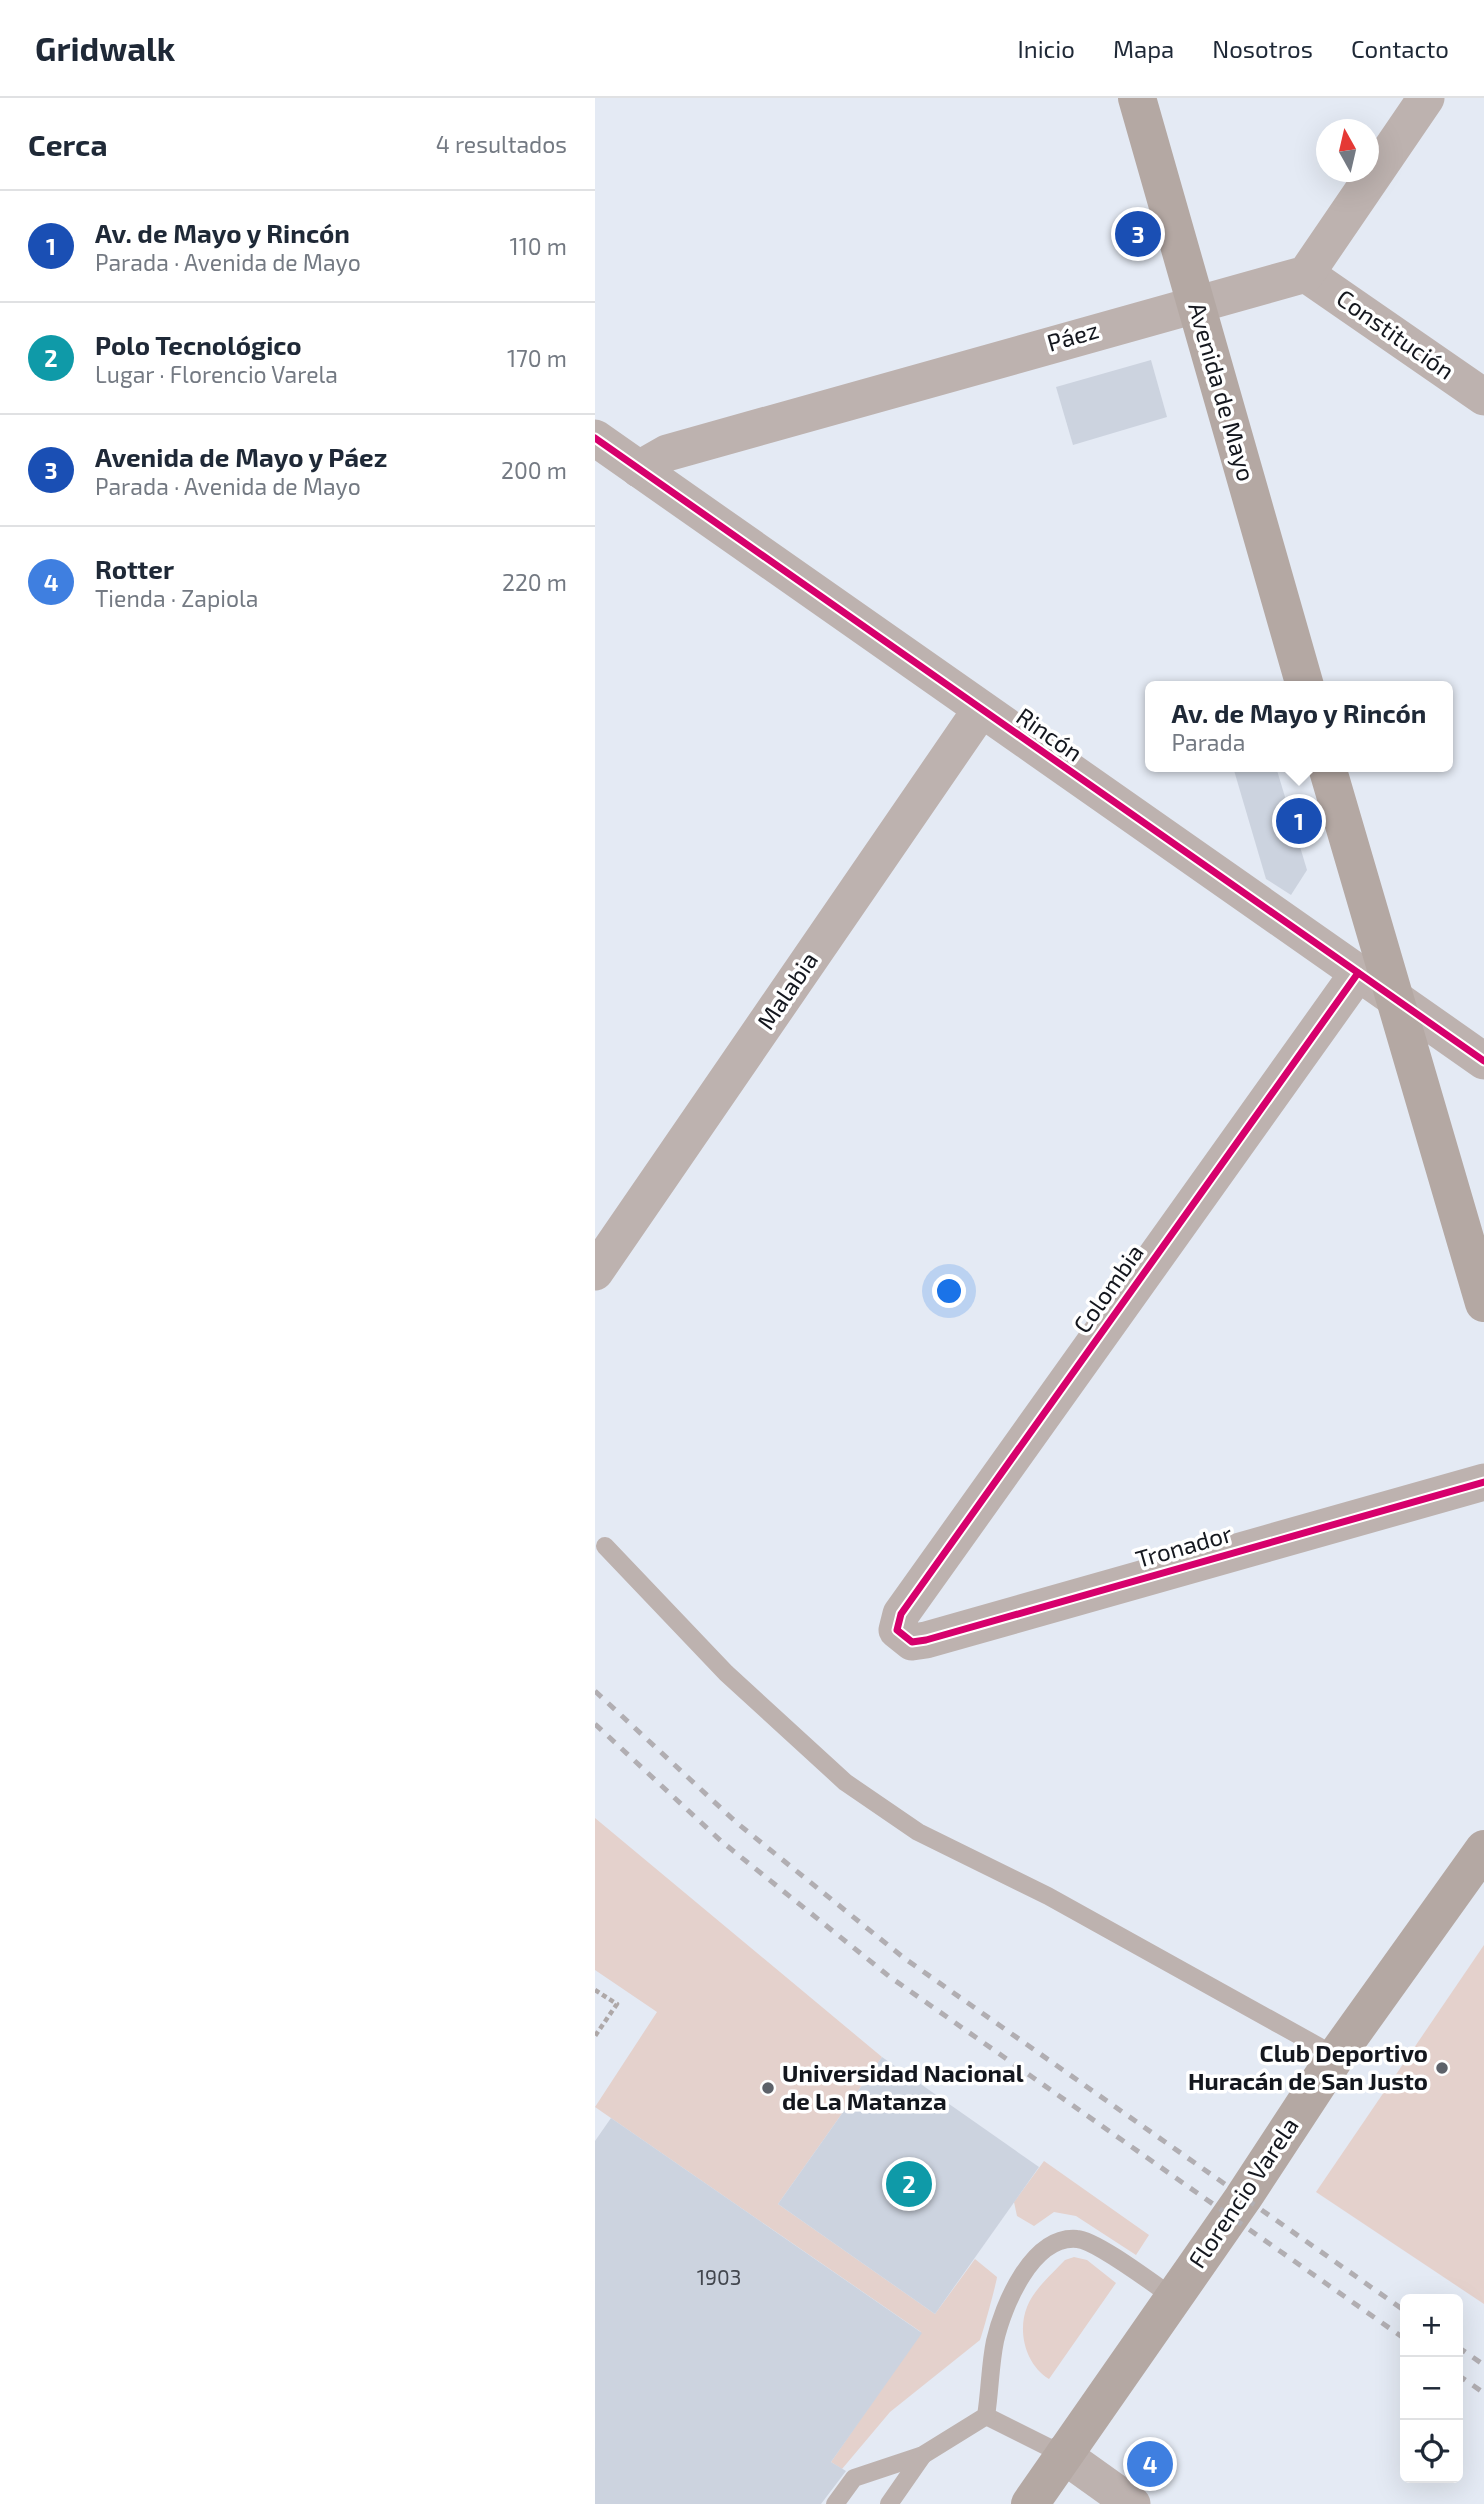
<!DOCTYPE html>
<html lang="es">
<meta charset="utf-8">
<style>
body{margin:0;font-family:"Exo 2",sans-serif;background:#f6f6f7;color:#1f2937}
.controls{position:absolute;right:21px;bottom:21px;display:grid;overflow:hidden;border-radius:10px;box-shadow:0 7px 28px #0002}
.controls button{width:63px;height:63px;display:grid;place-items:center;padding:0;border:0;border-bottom:2px solid #e0e1e3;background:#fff;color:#1f2937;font:35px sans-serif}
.compass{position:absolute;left:721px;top:21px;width:63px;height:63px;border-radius:50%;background:#fff;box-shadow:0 7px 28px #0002;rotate:352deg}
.you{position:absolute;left:355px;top:1194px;width:24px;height:24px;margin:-18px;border:5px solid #fff;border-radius:50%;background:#1a73e8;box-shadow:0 0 0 10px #1a73e833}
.badge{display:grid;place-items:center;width:46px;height:46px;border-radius:50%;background:#2563eb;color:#fff;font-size:23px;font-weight:700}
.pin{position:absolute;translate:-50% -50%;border:4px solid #fff;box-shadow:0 2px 7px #0006}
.popup{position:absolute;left:550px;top:583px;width:308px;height:91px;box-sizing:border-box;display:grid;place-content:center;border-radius:10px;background:#fff;filter:drop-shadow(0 2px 5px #0005);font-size:23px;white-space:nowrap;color:#747a83}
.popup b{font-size:26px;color:#1f2937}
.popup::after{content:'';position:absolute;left:50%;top:100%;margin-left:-14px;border:14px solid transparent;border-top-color:#fff}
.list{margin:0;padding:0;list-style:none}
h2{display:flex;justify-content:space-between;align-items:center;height:91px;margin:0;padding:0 28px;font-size:30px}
h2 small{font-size:23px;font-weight:400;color:#747a83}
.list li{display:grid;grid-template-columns:46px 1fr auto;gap:21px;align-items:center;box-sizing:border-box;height:112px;padding:0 28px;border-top:2px solid #e0e1e3}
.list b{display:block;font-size:26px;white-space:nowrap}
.list p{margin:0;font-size:23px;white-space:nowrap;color:#747a83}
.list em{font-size:23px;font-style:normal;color:#747a83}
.icon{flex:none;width:38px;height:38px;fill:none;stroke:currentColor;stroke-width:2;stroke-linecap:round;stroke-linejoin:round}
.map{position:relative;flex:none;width:889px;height:2406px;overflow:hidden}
header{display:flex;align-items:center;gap:42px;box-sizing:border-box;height:98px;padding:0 35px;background:#fff;border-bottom:2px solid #e0e1e3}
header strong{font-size:33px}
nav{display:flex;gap:38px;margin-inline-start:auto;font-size:24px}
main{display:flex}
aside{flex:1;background:#fff}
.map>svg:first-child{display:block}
</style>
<header>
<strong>Gridwalk</strong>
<nav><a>Inicio</a><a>Mapa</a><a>Nosotros</a><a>Contacto</a></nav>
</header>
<main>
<aside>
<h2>Cerca<small>4 resultados</small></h2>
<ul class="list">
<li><span class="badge" style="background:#1a4fb4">1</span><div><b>Av. de Mayo y Rincón</b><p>Parada · Avenida de Mayo</p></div><em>110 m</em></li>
<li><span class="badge" style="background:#0f9aa8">2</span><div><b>Polo Tecnológico</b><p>Lugar · Florencio Varela</p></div><em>170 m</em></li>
<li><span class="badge" style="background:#1a4fb4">3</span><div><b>Avenida de Mayo y Páez</b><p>Parada · Avenida de Mayo</p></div><em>200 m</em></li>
<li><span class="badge" style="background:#3f7fe0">4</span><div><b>Rotter</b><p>Tienda · Zapiola</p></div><em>220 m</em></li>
</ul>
</aside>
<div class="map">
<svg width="889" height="2406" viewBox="0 0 889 2406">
<rect width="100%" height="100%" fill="#e4eaf4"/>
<g fill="#e4d1cc">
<path d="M0,1720L287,1959L183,2106L340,2216L380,2161L402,2179C402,2183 387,2238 385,2242L295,2314L247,2371L236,2364L326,2234L0,2009L62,1914L0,1872Z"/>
<path d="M889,1847V2206L721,2094Z"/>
<path d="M449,2063L554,2137L541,2157L481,2118L459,2114L439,2128L422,2118L419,2104Z"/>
<path d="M479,2159L492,2162L521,2185L454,2281C431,2267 422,2234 432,2209C438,2192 458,2175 470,2162Z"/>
</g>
<g fill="#ccd3df">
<path d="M556,262L572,319L478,347L461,289Z"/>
<path d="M638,669H681L712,772L696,797L671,781Z"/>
<path d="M287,1959L444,2069L340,2216L183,2106Z"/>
<path d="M16,2020L327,2235L236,2364L251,2373L226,2406H0V2043Z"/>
</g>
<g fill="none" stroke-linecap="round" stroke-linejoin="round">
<path stroke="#aea8a8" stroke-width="4.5" stroke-dasharray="5 3.5" stroke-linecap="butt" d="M0,1892L22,1906L0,1938"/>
<g stroke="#bdb2af" stroke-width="18">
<path d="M10,1448L131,1575L250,1684L323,1734L453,1798L741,1958"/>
<path d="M391,2318L467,2356"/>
<path d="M240,2406L259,2380L328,2357L391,2318C395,2293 395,2267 400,2243C408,2208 437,2137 482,2141C501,2142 560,2187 579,2200"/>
<path d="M294,2406L328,2357"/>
</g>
<g stroke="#bdb2af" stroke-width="37">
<path d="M711,176L889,299"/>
<path d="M0,340L889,963"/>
<path d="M44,371L72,355L711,176L831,0"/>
<path d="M763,875L306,1516L302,1532L317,1544L331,1542L889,1384"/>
<path d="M0,1174L385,613"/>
<path d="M467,2356L537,2406"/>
</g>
<g stroke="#b4a8a3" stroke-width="38">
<path d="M542,0L710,588"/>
<path d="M732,669L889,1205"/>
<path d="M435,2406L648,2100L741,1958L889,1751"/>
</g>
<g stroke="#b1aeb2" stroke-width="5" stroke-dasharray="9 9" stroke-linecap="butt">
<path d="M0,1593L142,1725L309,1860L810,2213"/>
<path d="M0,1626L126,1743L295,1879L810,2241"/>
<path d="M863,2249L889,2267"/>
<path d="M863,2277L889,2295"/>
</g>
<defs>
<g id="cycleway">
<path d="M0,340L889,963"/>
<path d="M763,875L306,1516L302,1532L317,1544L331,1542L889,1384"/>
</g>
</defs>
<use href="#cycleway" stroke="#fff" stroke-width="11"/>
<use href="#cycleway" stroke="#d6006c" stroke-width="7"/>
</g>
<g fill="#5d6169" stroke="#fff" stroke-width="2.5">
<circle cx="847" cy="1970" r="7"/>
<circle cx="173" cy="1990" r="7"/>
</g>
<g text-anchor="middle" stroke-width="7" stroke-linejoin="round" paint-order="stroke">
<g font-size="21" fill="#42464e">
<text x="124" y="2187">1903</text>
</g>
<g font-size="24" fill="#14171e" stroke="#fff">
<text transform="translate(800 237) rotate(35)" y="8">Constitución</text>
<text transform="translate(478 239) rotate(-16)" y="8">Páez</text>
<text transform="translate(626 294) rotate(74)" y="8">Avenida de Mayo</text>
<text transform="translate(454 637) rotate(35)" y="8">Rincón</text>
<text transform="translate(193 893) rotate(-56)" y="8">Malabia</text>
<text transform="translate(514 1191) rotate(-55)" y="8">Colombia</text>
<text transform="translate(589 1449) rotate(-16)" y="8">Tronador</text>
<text transform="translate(649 2095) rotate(-56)" y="8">Florencio Varela</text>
</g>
<g font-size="24" font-weight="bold" fill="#14171e" stroke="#fff" text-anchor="end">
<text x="833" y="1964">Club Deportivo<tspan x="833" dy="28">Huracán de San Justo</tspan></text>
<text x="187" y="1984" text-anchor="start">Universidad Nacional<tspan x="187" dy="28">de La Matanza</tspan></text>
</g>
</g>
</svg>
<div class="controls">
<button>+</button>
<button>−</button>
<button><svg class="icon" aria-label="locate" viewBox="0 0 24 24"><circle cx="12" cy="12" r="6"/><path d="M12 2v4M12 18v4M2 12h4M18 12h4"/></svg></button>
</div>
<svg class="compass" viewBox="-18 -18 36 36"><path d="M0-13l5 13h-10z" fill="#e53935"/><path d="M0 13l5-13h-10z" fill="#747a83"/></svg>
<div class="you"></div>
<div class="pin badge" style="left:704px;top:723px;background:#1a4fb4">1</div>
<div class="popup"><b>Av. de Mayo y Rincón</b>Parada</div>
<div class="pin badge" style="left:314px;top:2086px;background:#0f9aa8">2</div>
<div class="pin badge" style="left:543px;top:136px;background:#1a4fb4">3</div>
<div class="pin badge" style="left:555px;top:2366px;background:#3f7fe0">4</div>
</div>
</main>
